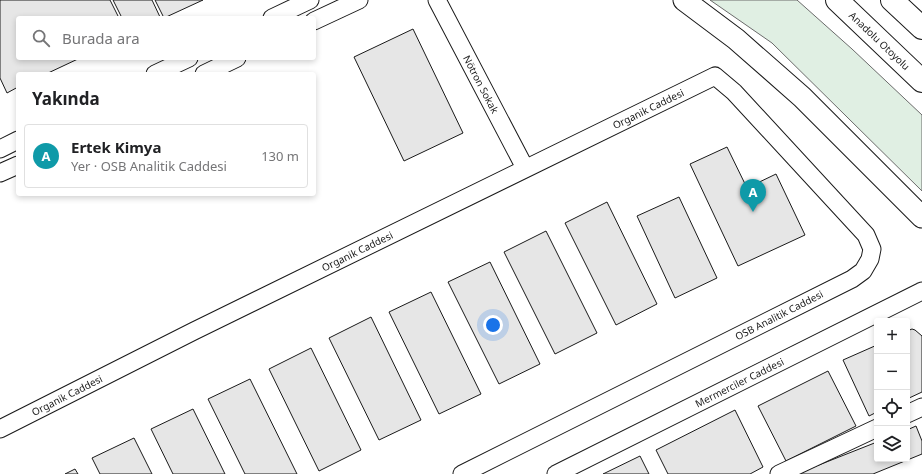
<!DOCTYPE html>
<html lang="tr">
<meta charset="utf-8">
<style>
body{margin:0;font-family:"Noto Sans",sans-serif;background:#f2f2f2;color:#202124}
.controls{position:absolute;right:12px;bottom:12px;display:grid;overflow:hidden;border-radius:4px;box-shadow:0 2px 6px #0003}
.controls button{width:36px;height:36px;display:grid;place-items:center;padding:0;border:0;border-bottom:1px solid #e0e0e0;background:#fff;color:#202124;font:20px sans-serif}
.you{position:absolute;left:493px;top:325px;width:14px;height:14px;margin:-10px;border:3px solid #fff;border-radius:50%;background:#1a73e8;box-shadow:0 0 0 6px #1a73e833}
.badge{display:grid;place-items:center;width:26px;height:26px;border-radius:50%;background:#7c3aed;color:#fff;font-size:13px;font-weight:700}
.pin{position:absolute;translate:-50% -33px;filter:drop-shadow(0 1px 2px #0008)}
.pin::after{content:'';position:absolute;top:21px;width:14px;height:12px;background:inherit;clip-path:polygon(0 0,100% 0,50% 100%)}
.list{margin:0;padding:0;list-style:none}
h2{display:flex;justify-content:space-between;align-items:center;height:52px;margin:0;padding:0 16px;font-size:17px}
h2 small{font-size:13px;font-weight:400;color:#757577}
.list li{display:grid;grid-template-columns:26px 1fr auto;gap:12px;align-items:center;box-sizing:border-box;height:64px;margin:0 8px 8px;padding:0 8px;border:1px solid #e0e0e0;border-radius:4px}
.list b{display:block;font-size:15px;white-space:nowrap}
.list p{margin:0;font-size:13px;white-space:nowrap;color:#757577}
.list em{font-size:13px;font-style:normal;color:#757577}
.icon{flex:none;width:22px;height:22px;fill:none;stroke:currentColor;stroke-width:2;stroke-linecap:round;stroke-linejoin:round}
.map{position:relative;flex:none;width:922px;height:474px;overflow:hidden}
.search{position:absolute;background:#fff;box-shadow:0 2px 6px #0003;left:16px;top:16px;width:300px;height:44px;display:flex;align-items:center;gap:10px;box-sizing:border-box;padding:0 14px;border-radius:4px;color:#757577;font-size:15px}
.panel{position:absolute;background:#fff;box-shadow:0 2px 6px #0003;left:16px;top:72px;width:300px;height:124px;border-radius:4px}
.map>svg:first-child{display:block}
</style>
<div class="map">
<svg width="922" height="474" viewBox="0 0 922 474">
<rect width="100%" height="100%" fill="#fff"/>
<path fill="#e0efe3" stroke="#6a6a6a" d="M710,0H797L852,49L922,115V191L772,43Z"/>
<g fill="#e6e6e6" stroke="#1a1a1a">
<path d="M0,0H110L119,18H18V58H80L46,74H18V87L7,93L0,78Z"/>
<path d="M113,0H152L160,17L158,18H122Z"/>
<path d="M155,0H203L164,18Z"/>
<path d="M413,29L463,133L404,161L354,57Z"/>
<path d="M727,147L747,188L776,174L805,235L738,266L690,164Z"/>
<path d="M679,197L717,278L675,298L637,216Z"/>
<path d="M607,202L657,304L616,325L565,223Z"/>
<path d="M546,231L597,333L555,354L504,252Z"/>
<path d="M490,262L540,364L499,384L448,282Z"/>
<path d="M431,292L481,394L439,414L389,312Z"/>
<path d="M371,317L421,420L379,440L329,338Z"/>
<path d="M912,329L915,330L922,336V392L907,399V331Z"/>
<path d="M877,345V412L869,416L843,360Z"/>
<path d="M311,348L361,450L319,471L269,369Z"/>
<path d="M828,371L856,426L786,461L758,406Z"/>
<path d="M250,379L297,474H245L208,399Z"/>
<path d="M193,409L225,474H173L151,429Z"/>
<path d="M735,410L763,467L750,474H668L656,450Z"/>
<path d="M916,426L922,441V454L873,474H796L877,442V459H907V430Z"/>
<path d="M134,438L152,474H100L92,458Z"/>
<path d="M640,456L649,474H603Z"/>
<path d="M75,469L78,474H65Z"/>
</g>
<g fill="none" stroke-linecap="round" stroke-linejoin="round">
<defs>
<g id="minor">
<path id="s1" d="M437,0L525,168"/>
<path d="M272,18L310,0"/>
<path d="M314,21L359,0"/>
<path d="M155,74L189,58"/>
<path d="M204,74L237,58"/>
<path d="M0,149L18,140"/>
<path d="M0,173L18,165"/>
<path d="M907,414L922,407"/>
<path id="s2" d="M0,429L194,331L715,76L734,92L866,235L872,249L870,259L863,271L852,279L462,474"/>
<path id="s3" d="M556,474L922,291"/>
<path d="M779,474L877,428"/>
</g>
<path id="major" d="M684,0L736,39L802,97L922,217"/>
<g id="highway">
<path id="s4" d="M837,0L922,81"/>
<path d="M892,0L922,28"/>
</g>
</defs>
<use href="#minor" stroke="#1a1a1a" stroke-width="19"/>
<use href="#major" stroke="#1a1a1a" stroke-width="23"/>
<use href="#highway" stroke="#1a1a1a" stroke-width="24"/>
<use href="#minor" stroke="#fff" stroke-width="17"/>
<use href="#major" stroke="#fff" stroke-width="21"/>
<use href="#highway" stroke="#fff" stroke-width="22"/>
</g>
<g text-anchor="middle" stroke-width="3" stroke-linejoin="round" paint-order="stroke">
<g font-size="10" fill="#1a1a1a" stroke="#fff">
<text dy="4" stroke="none"><textPath href="#s4" startOffset="59">Anadolu Otoyolu</textPath></text>
<text dy="4" stroke="none"><textPath href="#s1" startOffset="95">Nötron Sokak</textPath></text>
<text dy="4" stroke="none"><textPath href="#s2" startOffset="723">Organik Caddesi</textPath></text>
<text dy="4" stroke="none"><textPath href="#s2" startOffset="399">Organik Caddesi</textPath></text>
<text transform="translate(779 315) rotate(-27)" y="4">OSB Analitik Caddesi</text>
<text dy="4" stroke="none"><textPath href="#s3" startOffset="205">Mermerciler Caddesi</textPath></text>
<text dy="4" stroke="none"><textPath href="#s2" startOffset="75">Organik Caddesi</textPath></text>
</g>
</g>
</svg>
<div class="controls">
<button>+</button>
<button>−</button>
<button><svg class="icon" aria-label="locate" viewBox="0 0 24 24"><circle cx="12" cy="12" r="6"/><path d="M12 2v4M12 18v4M2 12h4M18 12h4"/></svg></button>
<button><svg class="icon" aria-label="layers" viewBox="0 0 24 24"><path d="M12 4l9 5-9 5-9-5zM3 14l9 5 9-5"/></svg></button>
</div>
<div class="you"></div>
<div class="pin badge" style="left:753px;top:212px;background:#0f9aa8">A</div>
<div class="search"><svg class="icon" aria-label="search" viewBox="0 0 24 24"><circle cx="10" cy="10" r="6"/><path d="M15 15l6 6"/></svg>Burada ara</div>
<section class="panel">
<h2>Yakında<small></small></h2>
<ul class="list">
<li><span class="badge" style="background:#0f9aa8">A</span><div><b>Ertek Kimya</b><p>Yer · OSB Analitik Caddesi</p></div><em>130 m</em></li>
</ul>
</section>
</div>
